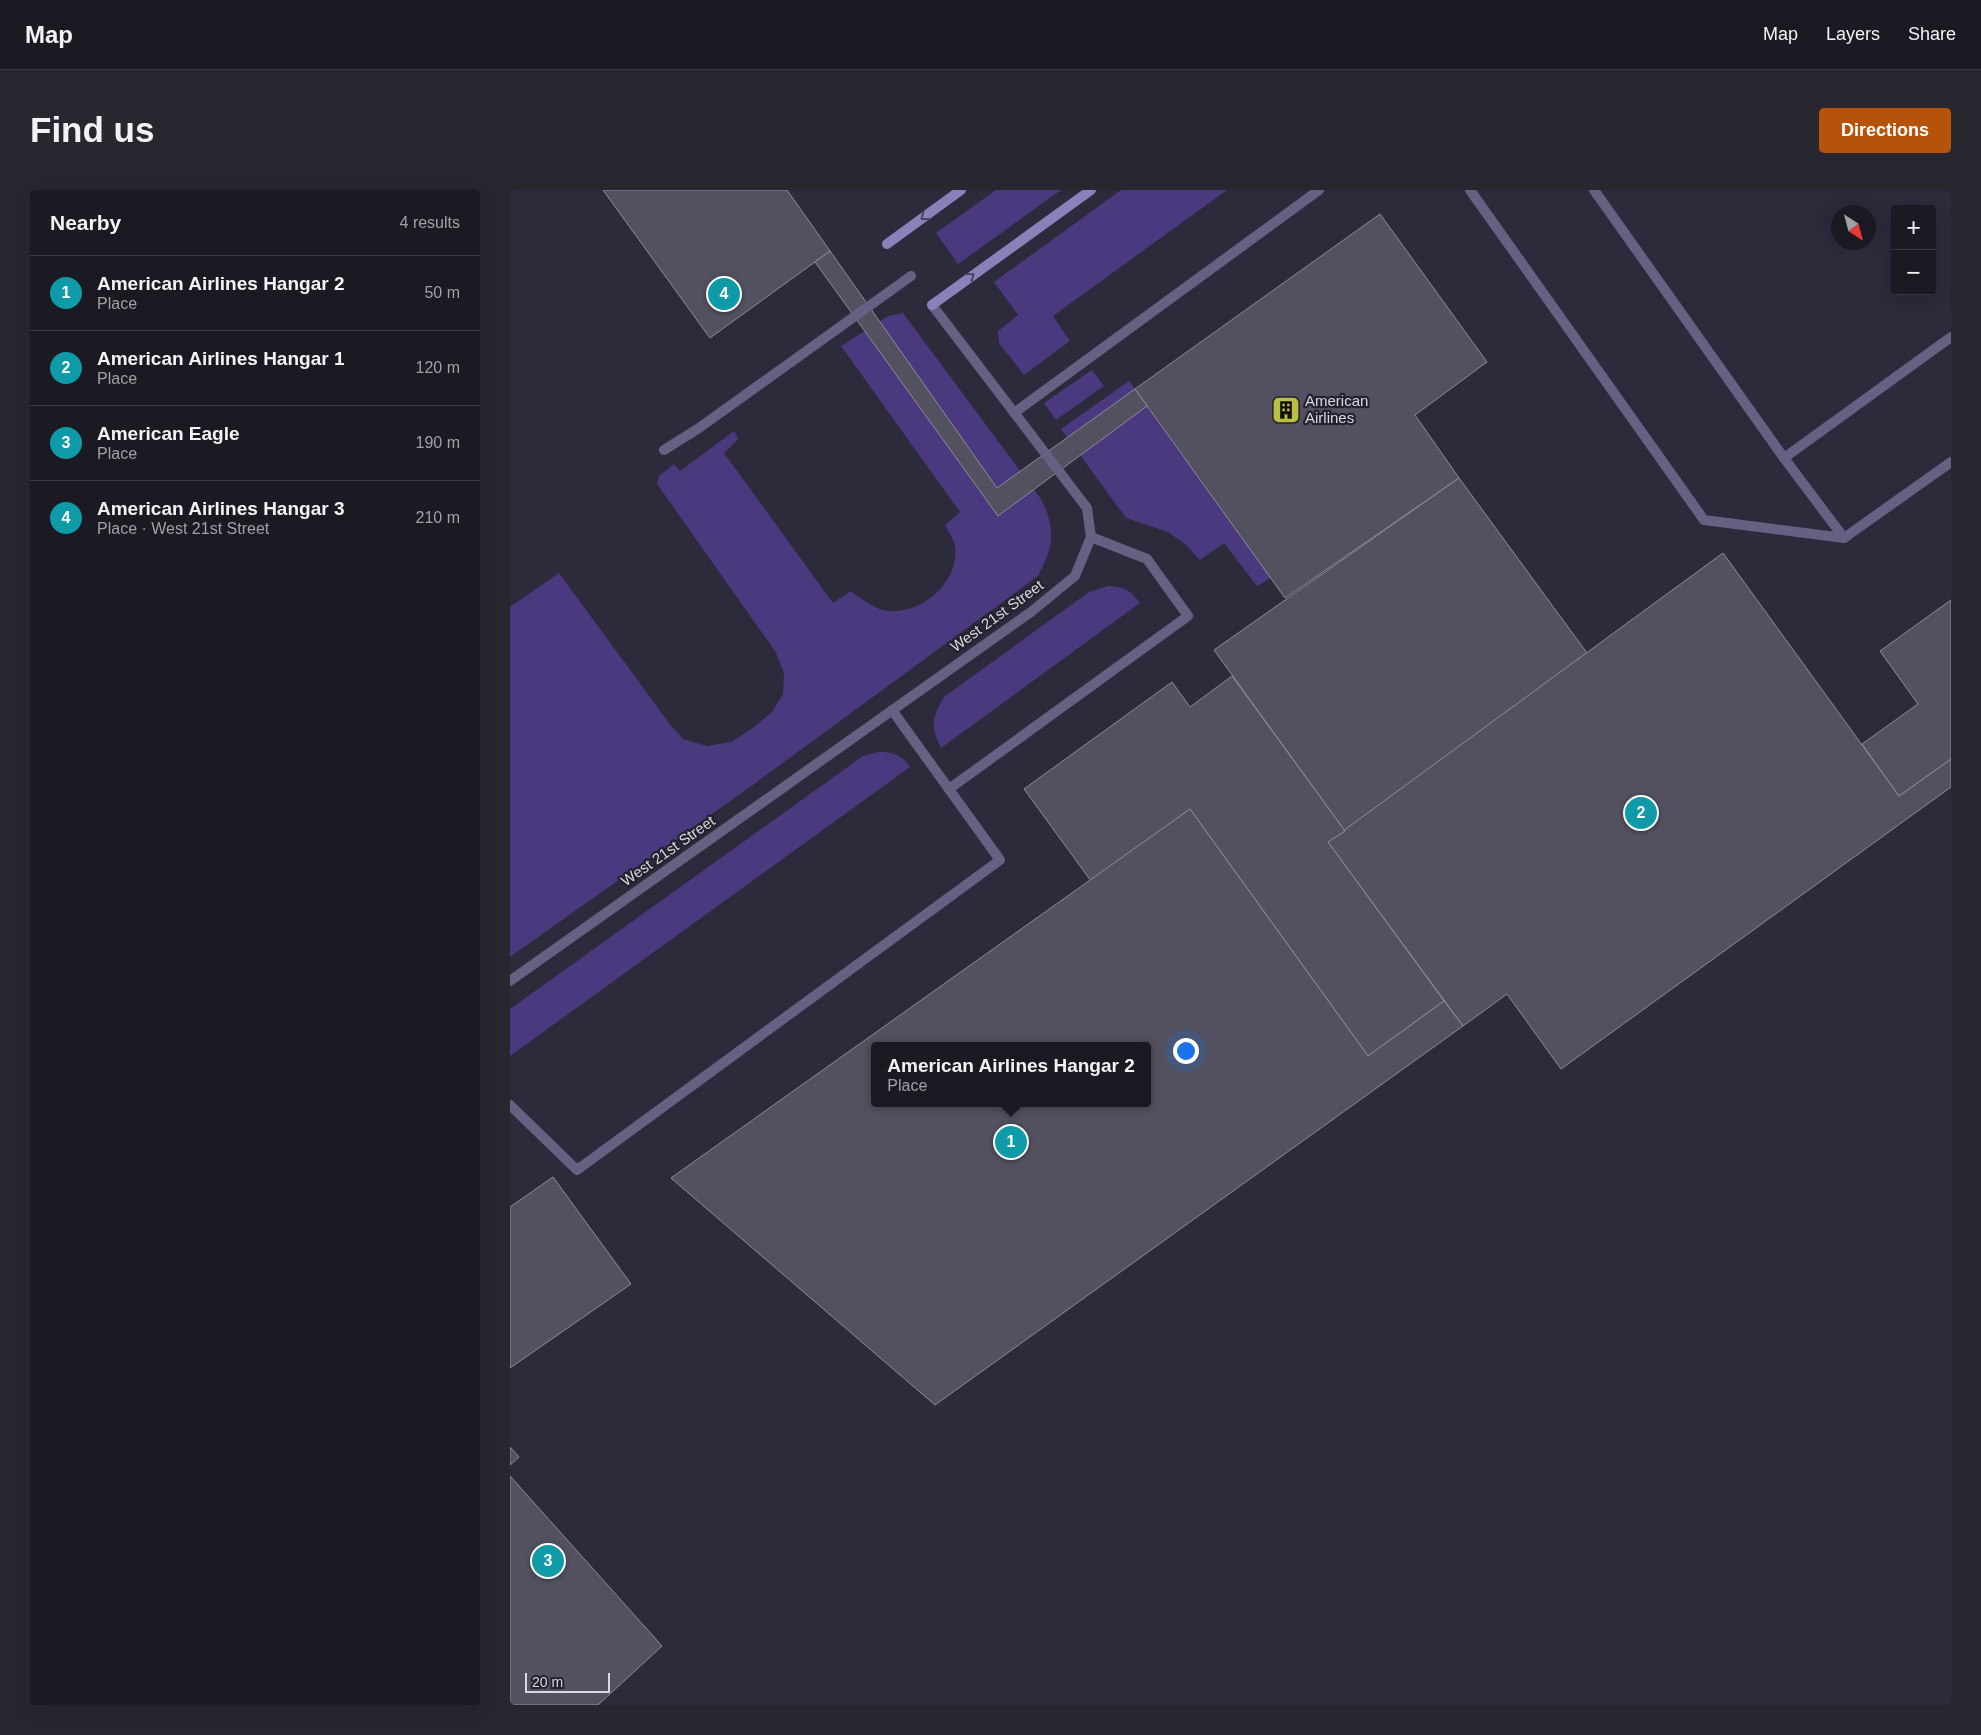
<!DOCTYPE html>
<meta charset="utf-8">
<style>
body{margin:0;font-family:Arial,sans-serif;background:#28272f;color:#f1f3f6}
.controls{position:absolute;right:15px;top:15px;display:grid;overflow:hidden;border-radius:5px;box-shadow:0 5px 20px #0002}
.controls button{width:45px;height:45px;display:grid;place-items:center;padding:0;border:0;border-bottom:1px solid #393840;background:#1b1a22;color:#f1f3f6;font:25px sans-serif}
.compass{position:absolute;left:1321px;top:15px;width:45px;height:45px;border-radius:50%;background:#1b1a22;box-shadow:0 5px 20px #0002;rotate:144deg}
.scale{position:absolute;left:15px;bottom:12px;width:85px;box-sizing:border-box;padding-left:5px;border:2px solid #d9d8e0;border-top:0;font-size:14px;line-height:18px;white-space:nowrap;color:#d9d8e0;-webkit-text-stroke:4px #24222e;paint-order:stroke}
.you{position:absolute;left:675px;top:860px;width:18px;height:18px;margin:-12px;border:4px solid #fff;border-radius:50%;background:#1a73e8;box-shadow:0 0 0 8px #1a73e833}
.badge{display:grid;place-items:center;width:32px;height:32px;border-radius:50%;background:#b45309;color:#fff;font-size:16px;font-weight:700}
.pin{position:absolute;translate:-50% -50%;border:2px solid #fff;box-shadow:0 1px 5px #0006}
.popup{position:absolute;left:361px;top:852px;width:280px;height:65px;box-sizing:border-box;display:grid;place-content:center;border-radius:5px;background:#1b1a22;filter:drop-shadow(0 1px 4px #0005);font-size:16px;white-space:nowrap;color:#a0a1a5}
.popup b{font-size:19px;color:#f1f3f6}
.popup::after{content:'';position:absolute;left:50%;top:100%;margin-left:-10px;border:10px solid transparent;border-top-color:#1b1a22}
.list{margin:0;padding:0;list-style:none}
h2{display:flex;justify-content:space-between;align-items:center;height:65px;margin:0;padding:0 20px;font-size:21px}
h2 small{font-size:16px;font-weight:400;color:#a0a1a5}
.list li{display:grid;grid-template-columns:32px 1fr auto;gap:15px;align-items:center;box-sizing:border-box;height:75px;padding:0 20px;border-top:1px solid #393840}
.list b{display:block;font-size:19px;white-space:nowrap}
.list p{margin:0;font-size:16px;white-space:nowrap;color:#a0a1a5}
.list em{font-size:16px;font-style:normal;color:#a0a1a5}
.map{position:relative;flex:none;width:1441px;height:1515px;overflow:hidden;border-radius:5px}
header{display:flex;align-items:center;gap:30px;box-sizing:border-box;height:70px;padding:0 25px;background:#1b1a22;border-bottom:1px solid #393840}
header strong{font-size:24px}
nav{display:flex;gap:28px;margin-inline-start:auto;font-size:18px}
.intro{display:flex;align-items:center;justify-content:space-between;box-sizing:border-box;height:120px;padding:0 30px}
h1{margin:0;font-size:35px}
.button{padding:12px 22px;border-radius:5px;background:#b45309;color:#fff;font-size:18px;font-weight:700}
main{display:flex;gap:30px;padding:0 30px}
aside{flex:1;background:#1b1a22;border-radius:5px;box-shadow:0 5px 20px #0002}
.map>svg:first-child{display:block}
</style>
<header>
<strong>Map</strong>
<nav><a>Map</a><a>Layers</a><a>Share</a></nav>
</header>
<div class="intro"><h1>Find us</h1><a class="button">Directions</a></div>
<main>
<aside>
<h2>Nearby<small>4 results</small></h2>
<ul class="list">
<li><span class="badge" style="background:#0f9aa8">1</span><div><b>American Airlines Hangar 2</b><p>Place</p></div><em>50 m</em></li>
<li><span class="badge" style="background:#0f9aa8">2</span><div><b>American Airlines Hangar 1</b><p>Place</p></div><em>120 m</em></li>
<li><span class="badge" style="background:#0f9aa8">3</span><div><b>American Eagle</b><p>Place</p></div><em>190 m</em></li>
<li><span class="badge" style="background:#0f9aa8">4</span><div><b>American Airlines Hangar 3</b><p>Place · West 21st Street</p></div><em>210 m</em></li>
</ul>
</aside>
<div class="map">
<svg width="1441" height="1515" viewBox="0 0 1441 1515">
<rect width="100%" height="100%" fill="#24222e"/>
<path fill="#2c2a3b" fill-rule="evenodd" d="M0,0H1441V1515H0ZM1385,19H1422V101H1385ZM1328,22H1358V52H1328ZM365,856H637V913H365Z"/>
<g fill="#4a397f">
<path d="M486,0H551L448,74L426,43Z"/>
<path d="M611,0H717L543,126L560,151L514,185L489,153L488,141L508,125L484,92Z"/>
<path d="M393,123L531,309C546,340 544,356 528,386L240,597L0,767V417L49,383L159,533L173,549L197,556L221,552L243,538L262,522L273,504L274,483L265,461L147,294L149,286L164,274L170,281L224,241L228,249L214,263L323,413L341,401C353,410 366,421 382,421C415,422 450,390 445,356C444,349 438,342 435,335L450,322L331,156L378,126Z"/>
<path d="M582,180L594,196L546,230L534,213Z"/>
<path d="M619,191L625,199L761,388L747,396L714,353L690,370L675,354L658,342L616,328L551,239Z"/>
<path d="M598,396C614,396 621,401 630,413L431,558C420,537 422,527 434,507L579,402Z"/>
<path d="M368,562C383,562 391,564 400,577L0,866V819L353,566Z"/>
</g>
<g fill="#53515f" stroke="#8e8c9b" fill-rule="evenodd">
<path d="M93,0H277L320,61L200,148Z"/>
<path d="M870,24L977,172L905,225L949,288L775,408L625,199Z"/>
<path d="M320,61L487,298L625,199L637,216L488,326L305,72Z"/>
<path d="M949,288L1077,463L835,641L704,460Z"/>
<path d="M1213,363L1389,606L1441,569V597L1051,879L997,804L953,836L818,652Z"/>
<path d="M1441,410V569L1389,606L1352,554L1408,514L1370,461Z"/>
<path d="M722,486L835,641L818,652L934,811L858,866L680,619L581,691L514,599L662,492L680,517Z"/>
<path d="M680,619L858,866L934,811L953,836L425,1215L161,988ZM365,856H637V913H365Z"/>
<path d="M43,987L121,1094L0,1178V1017Z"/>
<path d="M0,1257L9,1267L0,1275Z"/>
<path d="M0,1286L152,1456L88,1515H0Z"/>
</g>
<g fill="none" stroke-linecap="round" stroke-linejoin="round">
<g stroke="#666083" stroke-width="10">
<path d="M960,0L1194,330L1334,348"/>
<path d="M1084,0L1274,268L1441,147"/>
<path d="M504,223L809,0"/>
<path d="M154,260L189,238L401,86"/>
<path d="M1274,268L1334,348"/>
<path d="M1334,348L1441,272"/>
<path d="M439,599L678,426L637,369L581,347"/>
<path d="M0,791L521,422L565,386L581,347L577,318L422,115"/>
<path d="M0,915L67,980L490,670L382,520"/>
</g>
<g stroke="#8b81ba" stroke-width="10">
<path d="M377,54L451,0"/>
<path d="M422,115L581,0"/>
</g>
</g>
<defs><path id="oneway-chevron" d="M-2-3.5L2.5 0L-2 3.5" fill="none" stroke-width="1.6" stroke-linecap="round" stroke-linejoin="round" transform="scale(1.25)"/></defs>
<g stroke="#48435f">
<use href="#oneway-chevron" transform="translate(414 27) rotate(143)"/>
<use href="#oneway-chevron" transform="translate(461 86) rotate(-36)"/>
</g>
<defs>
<symbol id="building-square" viewBox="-11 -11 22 22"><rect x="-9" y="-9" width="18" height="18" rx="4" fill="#bbc045" stroke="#24222e"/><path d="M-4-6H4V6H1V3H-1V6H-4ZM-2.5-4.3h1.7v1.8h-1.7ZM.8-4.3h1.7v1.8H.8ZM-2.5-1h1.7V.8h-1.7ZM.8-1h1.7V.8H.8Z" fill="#111"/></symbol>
</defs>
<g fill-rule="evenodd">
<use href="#building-square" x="760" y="204" width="32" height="32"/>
</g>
<g text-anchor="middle" stroke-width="4.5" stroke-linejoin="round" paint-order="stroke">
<g font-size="15" fill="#d9d8e0" stroke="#24222e" text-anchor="start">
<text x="795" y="216">American<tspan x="795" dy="17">Airlines</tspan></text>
</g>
<g font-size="15" fill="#d9d8e0" stroke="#24222e">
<text transform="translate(487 426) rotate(-36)" y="5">West 21st Street</text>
<text transform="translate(158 661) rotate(-35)" y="5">West 21st Street</text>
</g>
</g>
</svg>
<div class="controls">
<button>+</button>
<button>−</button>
</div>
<svg class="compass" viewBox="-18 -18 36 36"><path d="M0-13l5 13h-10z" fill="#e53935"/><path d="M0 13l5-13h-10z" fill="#a0a1a5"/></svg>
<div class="scale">20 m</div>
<div class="you"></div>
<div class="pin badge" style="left:501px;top:952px;background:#0f9aa8">1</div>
<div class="popup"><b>American Airlines Hangar 2</b>Place</div>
<div class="pin badge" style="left:1131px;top:623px;background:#0f9aa8">2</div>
<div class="pin badge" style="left:38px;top:1371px;background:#0f9aa8">3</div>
<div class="pin badge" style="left:214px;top:104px;background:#0f9aa8">4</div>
</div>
</main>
